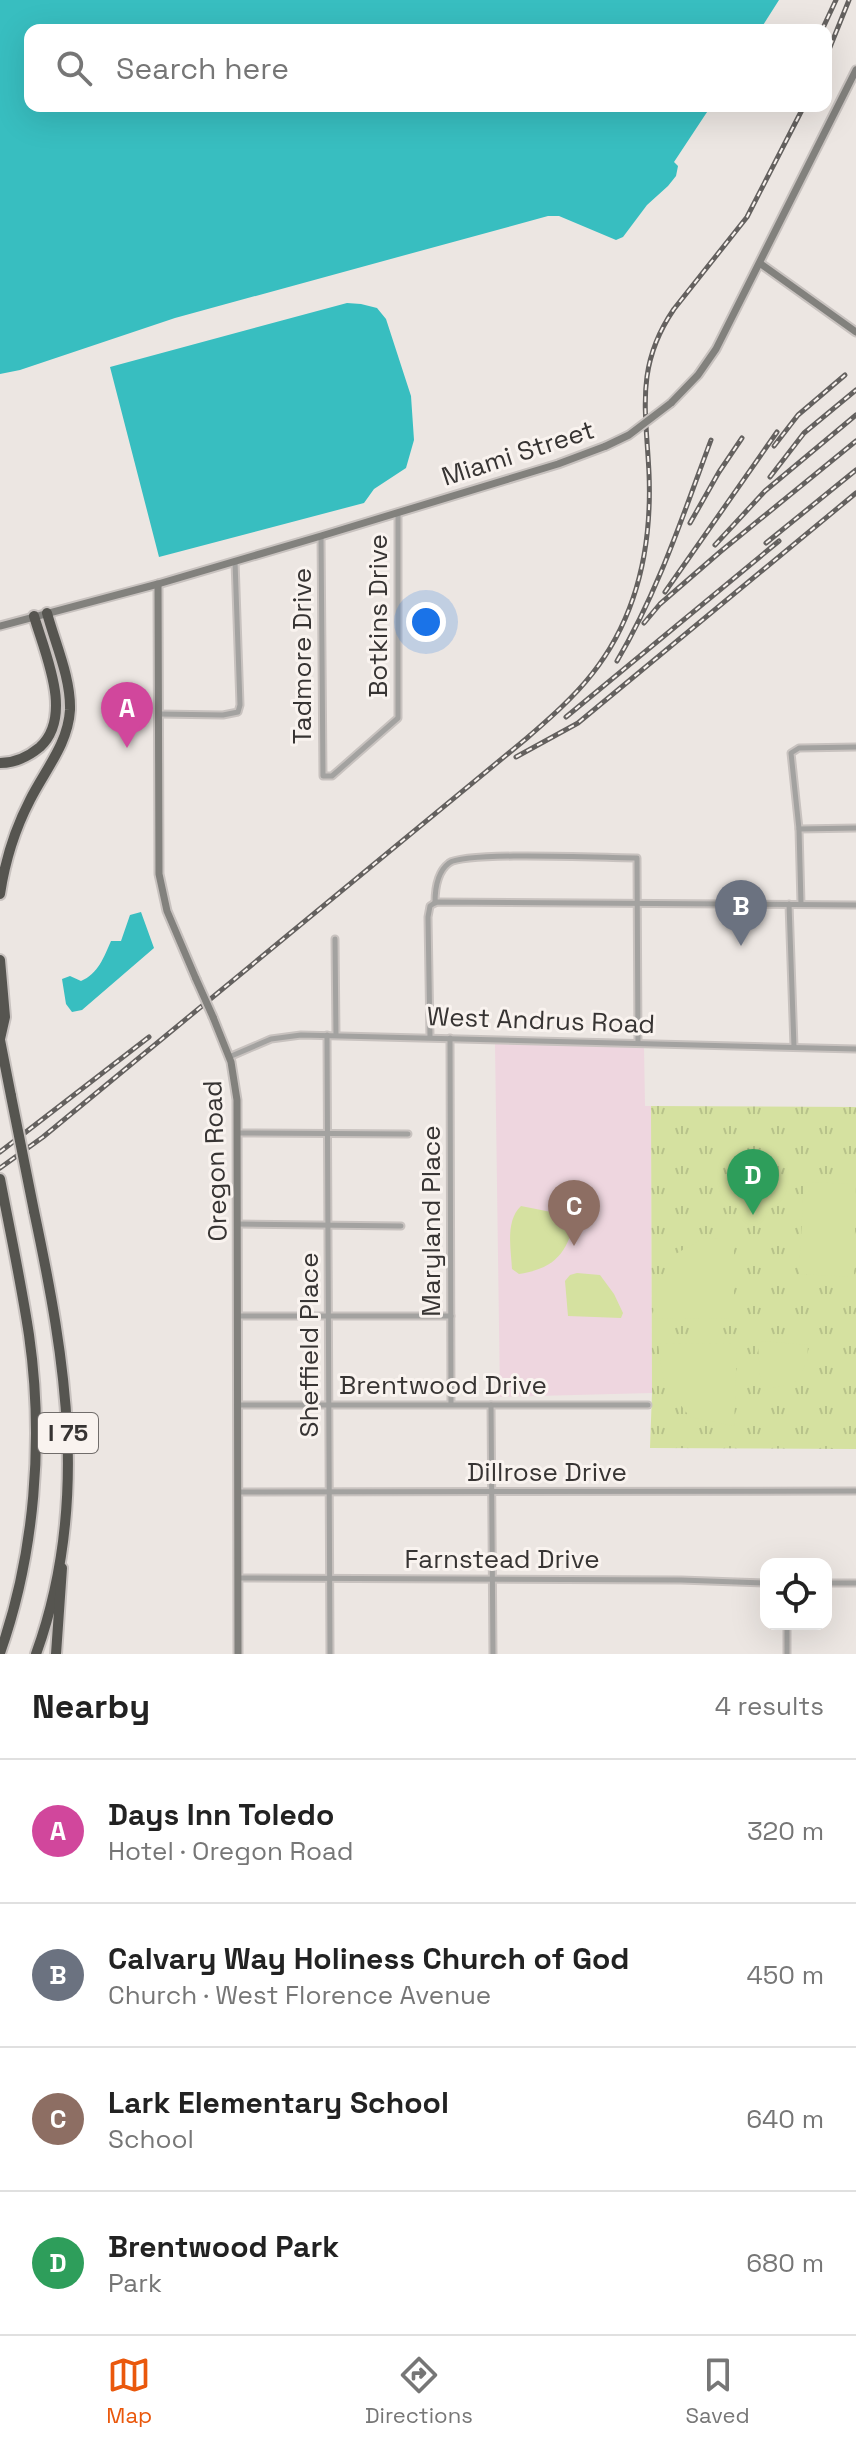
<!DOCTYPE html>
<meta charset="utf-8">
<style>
body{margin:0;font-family:"Space Grotesk",sans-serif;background:#f6f6f6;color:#222}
.controls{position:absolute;right:24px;bottom:24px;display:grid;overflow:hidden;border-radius:16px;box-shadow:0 8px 32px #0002}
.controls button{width:72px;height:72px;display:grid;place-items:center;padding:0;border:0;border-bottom:2px solid #e0e0e0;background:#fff;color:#222;font:40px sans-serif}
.you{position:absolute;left:426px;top:622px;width:28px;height:28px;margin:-20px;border:6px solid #fff;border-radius:50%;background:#1a73e8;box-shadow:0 0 0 12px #1a73e833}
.badge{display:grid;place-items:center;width:52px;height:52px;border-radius:50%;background:#ea580c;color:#fff;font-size:26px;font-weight:700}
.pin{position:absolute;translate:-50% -66px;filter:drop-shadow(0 2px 4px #0008)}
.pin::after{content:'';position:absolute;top:42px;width:28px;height:24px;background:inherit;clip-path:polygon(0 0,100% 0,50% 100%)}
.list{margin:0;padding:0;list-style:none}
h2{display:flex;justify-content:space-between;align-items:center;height:104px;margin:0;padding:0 32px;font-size:34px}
h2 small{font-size:26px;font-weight:400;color:#767676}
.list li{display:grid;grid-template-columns:52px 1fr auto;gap:24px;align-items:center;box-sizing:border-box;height:144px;padding:0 32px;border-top:2px solid #e0e0e0}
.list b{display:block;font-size:30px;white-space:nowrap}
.list p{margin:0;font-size:26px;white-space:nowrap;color:#767676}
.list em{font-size:26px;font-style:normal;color:#767676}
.icon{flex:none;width:44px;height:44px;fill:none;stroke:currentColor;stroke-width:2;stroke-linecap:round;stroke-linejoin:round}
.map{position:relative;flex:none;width:856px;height:1654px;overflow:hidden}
.search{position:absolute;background:#fff;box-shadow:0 8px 32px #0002;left:24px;right:24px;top:24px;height:88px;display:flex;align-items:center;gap:20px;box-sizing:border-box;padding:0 28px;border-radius:16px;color:#767676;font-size:30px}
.sheet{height:680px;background:#fff}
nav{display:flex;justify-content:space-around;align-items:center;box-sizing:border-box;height:112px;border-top:2px solid #e0e0e0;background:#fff;font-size:22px;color:#767676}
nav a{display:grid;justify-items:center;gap:4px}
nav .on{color:#ea580c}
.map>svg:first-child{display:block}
</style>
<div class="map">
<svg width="856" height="1654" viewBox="0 0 856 1654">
<defs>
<pattern id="park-tufts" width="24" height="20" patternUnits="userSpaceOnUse" patternTransform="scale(2)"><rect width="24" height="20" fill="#d5e1a0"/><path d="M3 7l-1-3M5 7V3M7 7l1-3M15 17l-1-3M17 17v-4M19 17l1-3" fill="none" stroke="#b7c28a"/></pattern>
</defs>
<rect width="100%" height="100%" fill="#ece6e2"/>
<path fill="#eed6df" d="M495,1044L644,1047L645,1106H651L652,1393L500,1397Z"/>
<path fill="url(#park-tufts)" d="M651,1106L856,1107V1449L650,1448L652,1393Z"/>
<g fill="#d5e1a0">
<path d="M804,1182L856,1184L854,1277L799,1274Z"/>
<path d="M521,1206L576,1217C567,1252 557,1268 519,1274L512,1269C511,1249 505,1221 521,1206Z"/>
<path d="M734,1238V1317L732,1319L652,1318L658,1285L672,1256L702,1239Z"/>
<path d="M577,1273L600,1275L614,1294L623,1313L621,1318L568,1316L565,1281L570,1275Z"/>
<path d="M762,1341L808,1345L807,1361L798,1381L761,1391L758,1344Z"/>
<path d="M732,1343L737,1346L734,1426L690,1417L664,1384L658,1344Z"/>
</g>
<g fill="#38bec0">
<path d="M0,0H779L760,30H30V106H711L674,162L678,166L676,176L668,186L647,205L623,237L616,240L559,216H548L175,318L20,370L0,374Z"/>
<path d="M347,303L361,304L377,308L386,319L411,396L414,440L406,468L374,489L364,503L159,557L110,367Z"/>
<path d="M141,912L154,948L82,1010L72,1012L66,1004L62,979L70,976L81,981C98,974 104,957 111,941H121L130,915Z"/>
</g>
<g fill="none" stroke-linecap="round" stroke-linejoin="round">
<defs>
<g id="street">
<path d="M321,536L323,776H332L398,718V513"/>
<path d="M159,714L223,715L238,712L240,705L235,561"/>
<path d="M799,829L856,828"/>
<path d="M435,903C435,889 437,872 449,863C466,851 607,858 637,858L638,1043"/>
<path d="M789,904L794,1047"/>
<path d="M801,904L799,829L791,753L799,748L856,747"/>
<path d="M335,939L336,1035"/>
<path d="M327,1035L330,1654"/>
<path d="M430,1037L428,917L430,906L436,902L856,905"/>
<path d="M450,1038L451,1404"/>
<path d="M229,1057L271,1039L301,1035L856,1049"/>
<path d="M237,1133L408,1134"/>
<path d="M238,1224L401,1226"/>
<path d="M237,1316H451"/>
<path d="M237,1405H648"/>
<path d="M491,1405L493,1654"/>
<path d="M238,1492L856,1491"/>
<path d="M238,1578L681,1580L766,1583"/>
<path d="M826,1583H856"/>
<path d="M787,1624V1654"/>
</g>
<g id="secondary">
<path d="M761,264L856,332"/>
<path d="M671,403L698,375L716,349L856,70"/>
<path d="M158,584L159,874L167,911L196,979"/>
<path d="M0,626L158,584L321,536L558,464L606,446"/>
<path d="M213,1017L231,1062L237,1100L238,1654"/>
</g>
<g id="highway">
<path d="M0,763C16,763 28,757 40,747C74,716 45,654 34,616"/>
<path d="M0,894C5,861 15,829 30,800C45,770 68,744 70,710C71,678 55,643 47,613"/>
<path d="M0,960L5,1017L0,1039"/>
<path d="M0,1040L11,1096"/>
<path d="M0,1179C10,1231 21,1282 29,1335C44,1439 35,1554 0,1653"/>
<path d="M34,1211C66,1362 90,1505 36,1654"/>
<path d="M56,1654L62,1568"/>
</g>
</defs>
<use href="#street" stroke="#c8c2bf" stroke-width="9"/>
<use href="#secondary" stroke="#c8c2bf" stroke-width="11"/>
<use href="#highway" stroke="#c8c2bf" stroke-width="14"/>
<use href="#street" stroke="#a3a2a0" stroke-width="5"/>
<use href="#secondary" stroke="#82817d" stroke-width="7"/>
<use href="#highway" stroke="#565550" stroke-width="10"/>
<defs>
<g id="rail">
<path d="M822,30L836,0"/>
<path d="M826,57L849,0"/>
<path d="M774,446L798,415L845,375"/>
<path d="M770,477L804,433L856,390"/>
<path d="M690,523L719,472L742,438"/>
<path d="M766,543L856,470"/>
<path d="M715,545L765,491L856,415"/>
<path d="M665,592L777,432"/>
<path d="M644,623L660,604L720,552L856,441"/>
<path d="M617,661C658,592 683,515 711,440"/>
<path d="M566,717L779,541"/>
<path d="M516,757L578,723L856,493"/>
<path d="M0,1152L149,1037"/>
<path d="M0,1168L43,1137L527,738C550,718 573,698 592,674C638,616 652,545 649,473C646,410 635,366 674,309L747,217L804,106"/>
</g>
</defs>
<use href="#rail" stroke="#64615f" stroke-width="5"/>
<use href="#rail" stroke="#f9f3ef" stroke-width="2" stroke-dasharray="6" stroke-linecap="butt"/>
<defs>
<g id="secondary-bridge">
<path d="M606,446L629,435L671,403"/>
<path d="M196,979L213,1017"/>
</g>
<path id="highway-bridge" d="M11,1096L34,1211"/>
</defs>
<use href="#secondary-bridge" stroke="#c8c2bf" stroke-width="11" stroke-linecap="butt"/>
<use href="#highway-bridge" stroke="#c8c2bf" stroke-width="14" stroke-linecap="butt"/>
<use href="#secondary-bridge" stroke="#82817d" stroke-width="7"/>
<use href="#highway-bridge" stroke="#565550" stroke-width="10"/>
</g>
<g text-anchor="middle" stroke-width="6" stroke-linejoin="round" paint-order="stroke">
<rect fill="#f9f3ef" stroke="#716d6b" stroke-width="2" x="38" y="1413" width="60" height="40" rx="6"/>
<g font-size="24" font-weight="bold" fill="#373433">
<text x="68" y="1441">I 75</text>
</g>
<g font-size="26" fill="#373433" stroke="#f9f3ef">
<text transform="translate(518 453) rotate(-18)" y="9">Miami Street</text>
<text transform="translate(378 616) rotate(-90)" y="9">Botkins Drive</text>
<text transform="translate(302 656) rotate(-90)" y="9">Tadmore Drive</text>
<text transform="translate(541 1020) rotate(2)" y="9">West Andrus Road</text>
<text transform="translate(215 1161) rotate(-92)" y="9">Oregon Road</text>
<text transform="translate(431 1221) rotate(-90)" y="9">Maryland Place</text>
<text transform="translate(309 1345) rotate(-90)" y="9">Sheffield Place</text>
<text x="443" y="1394">Brentwood Drive</text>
<text x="547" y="1481">Dillrose Drive</text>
<text x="502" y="1568">Farnstead Drive</text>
</g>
</g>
</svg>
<div class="controls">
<button><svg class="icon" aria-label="locate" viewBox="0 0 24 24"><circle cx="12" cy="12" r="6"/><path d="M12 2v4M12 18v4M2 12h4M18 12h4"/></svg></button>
</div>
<div class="you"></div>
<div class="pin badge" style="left:127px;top:748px;background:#d1479c">A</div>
<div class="pin badge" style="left:741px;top:946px;background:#6b7280">B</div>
<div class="pin badge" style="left:574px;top:1246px;background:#8d6e63">C</div>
<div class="pin badge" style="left:753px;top:1215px;background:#2e9e5b">D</div>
<div class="search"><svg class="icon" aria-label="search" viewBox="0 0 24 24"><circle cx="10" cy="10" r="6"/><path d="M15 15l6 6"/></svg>Search here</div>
</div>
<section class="sheet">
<h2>Nearby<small>4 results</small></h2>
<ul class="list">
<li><span class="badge" style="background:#d1479c">A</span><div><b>Days Inn Toledo</b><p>Hotel · Oregon Road</p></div><em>320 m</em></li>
<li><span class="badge" style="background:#6b7280">B</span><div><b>Calvary Way Holiness Church of God</b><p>Church · West Florence Avenue</p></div><em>450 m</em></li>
<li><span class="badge" style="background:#8d6e63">C</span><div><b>Lark Elementary School</b><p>School</p></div><em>640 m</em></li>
<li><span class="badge" style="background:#2e9e5b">D</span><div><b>Brentwood Park</b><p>Park</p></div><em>680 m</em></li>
</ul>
</section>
<nav>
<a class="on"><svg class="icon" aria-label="map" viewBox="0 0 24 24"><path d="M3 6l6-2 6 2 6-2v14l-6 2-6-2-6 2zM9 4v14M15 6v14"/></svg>Map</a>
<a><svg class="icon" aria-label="directions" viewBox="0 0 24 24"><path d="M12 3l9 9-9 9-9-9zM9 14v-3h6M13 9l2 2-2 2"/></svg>Directions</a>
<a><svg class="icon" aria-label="saved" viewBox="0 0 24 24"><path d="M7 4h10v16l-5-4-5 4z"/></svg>Saved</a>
</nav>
